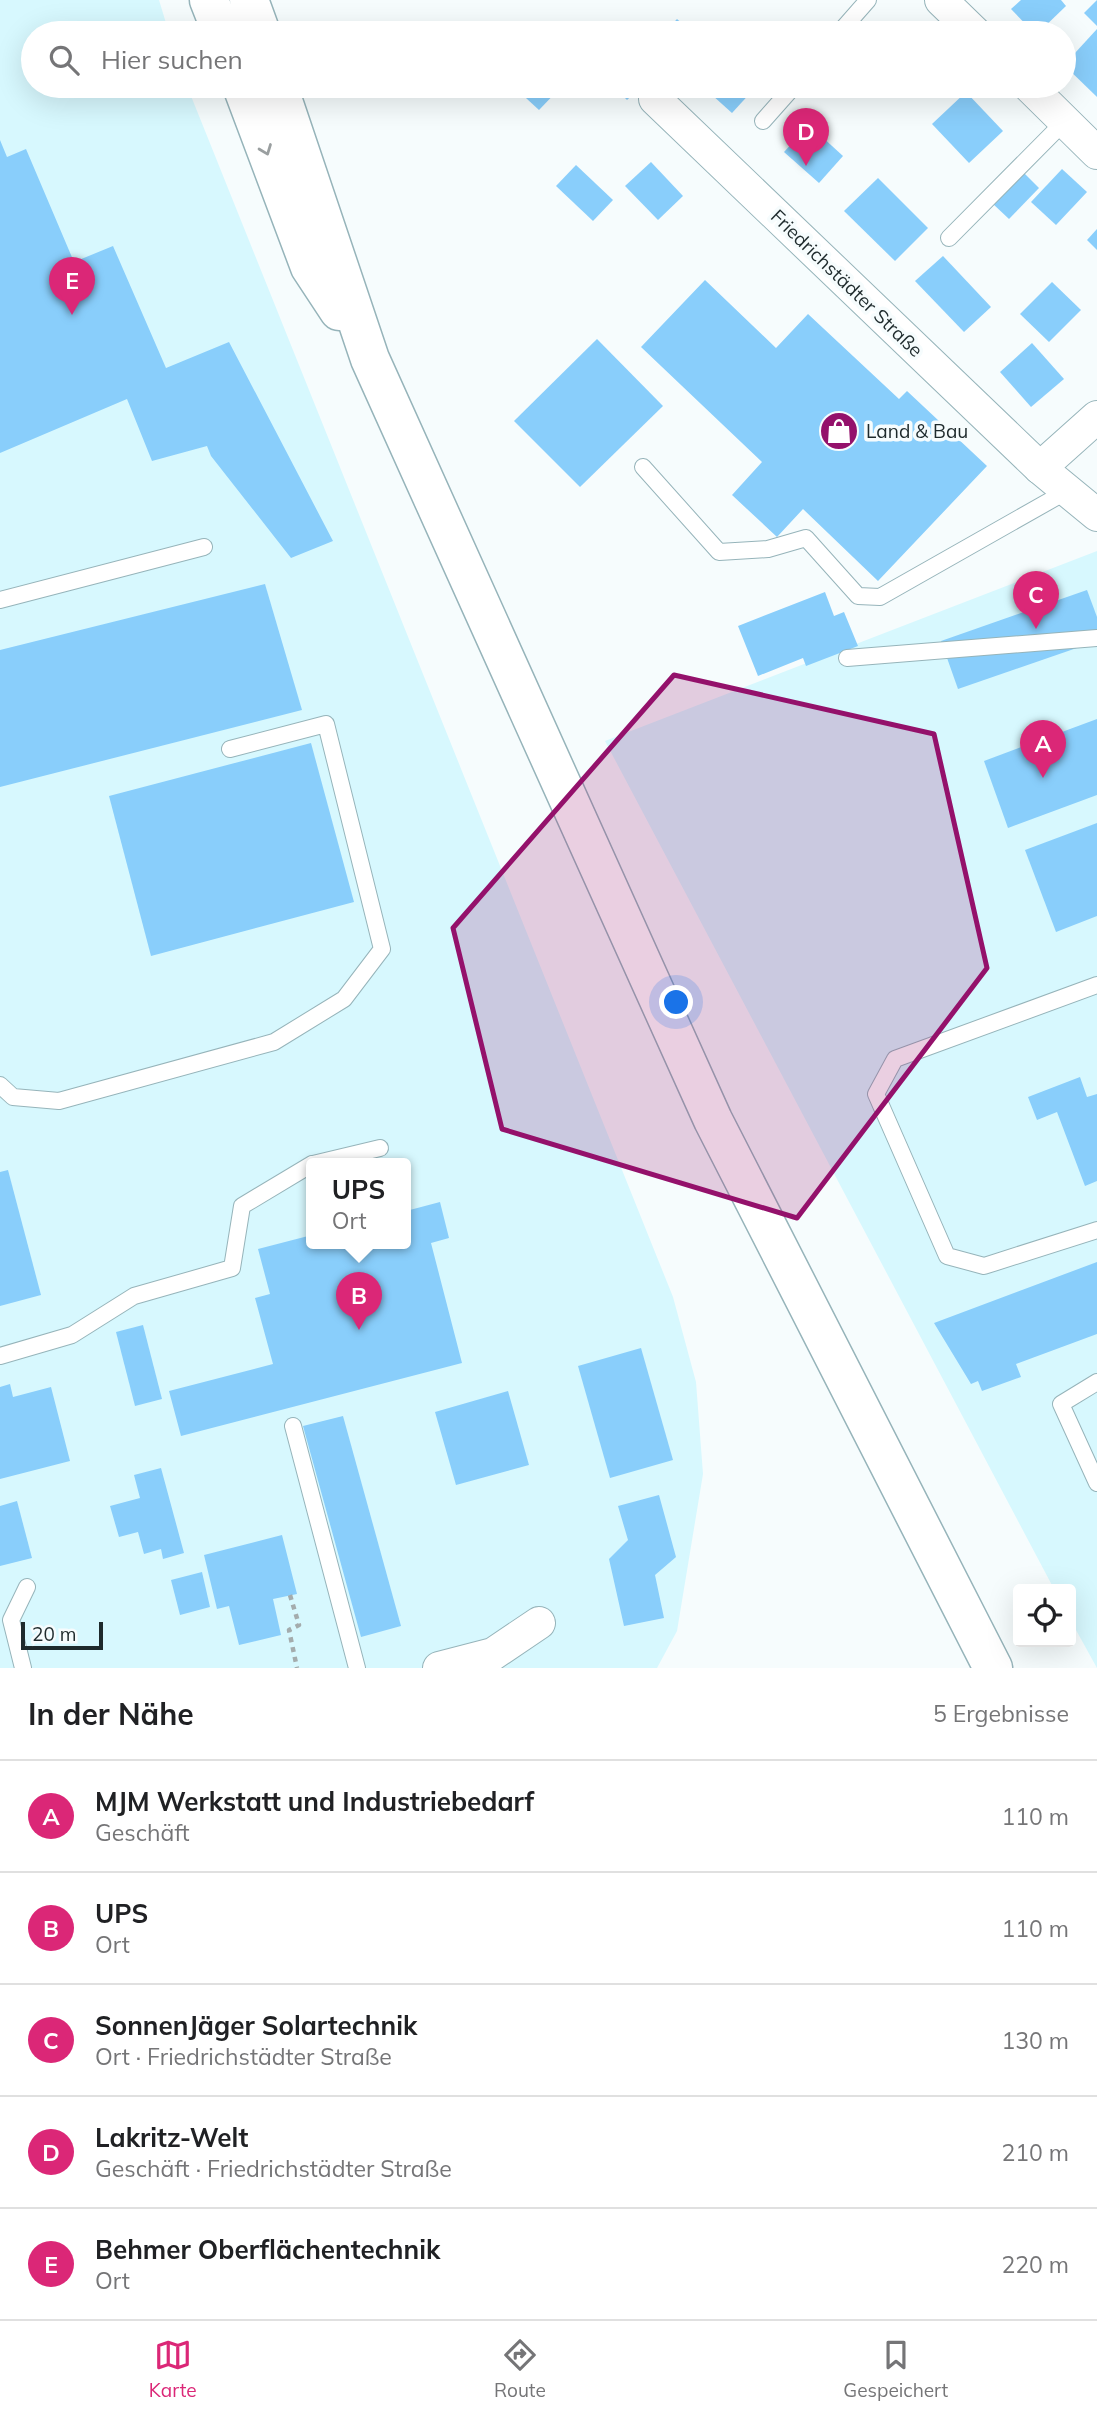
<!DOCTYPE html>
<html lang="de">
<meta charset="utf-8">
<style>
body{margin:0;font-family:Mulish,sans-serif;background:#f2f2f2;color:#202124}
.controls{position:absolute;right:21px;bottom:21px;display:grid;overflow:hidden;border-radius:7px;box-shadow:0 7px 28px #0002}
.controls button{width:63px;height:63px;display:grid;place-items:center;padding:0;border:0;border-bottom:2px solid #e0e0e0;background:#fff;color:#202124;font:35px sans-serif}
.scale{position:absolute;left:21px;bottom:18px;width:82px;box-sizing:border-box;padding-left:7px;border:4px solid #1e2a2c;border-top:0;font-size:19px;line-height:24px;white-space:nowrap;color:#1e2a2c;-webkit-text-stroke:5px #f6fcfd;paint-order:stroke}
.you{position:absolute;left:677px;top:1003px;width:24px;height:24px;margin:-18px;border:5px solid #fff;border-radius:50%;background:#1a73e8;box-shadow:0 0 0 10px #1a73e833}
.badge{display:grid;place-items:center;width:46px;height:46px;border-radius:50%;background:#db2777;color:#fff;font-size:23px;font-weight:700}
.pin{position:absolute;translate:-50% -58px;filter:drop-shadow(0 2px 4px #0008)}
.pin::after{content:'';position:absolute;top:37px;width:24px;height:21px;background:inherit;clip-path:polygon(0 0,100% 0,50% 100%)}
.popup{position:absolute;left:306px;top:1158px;width:105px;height:91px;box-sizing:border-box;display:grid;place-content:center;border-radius:7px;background:#fff;filter:drop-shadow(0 2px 5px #0005);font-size:23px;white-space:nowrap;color:#757577}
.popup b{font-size:26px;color:#202124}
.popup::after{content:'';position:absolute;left:50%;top:100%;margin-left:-14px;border:14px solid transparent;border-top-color:#fff}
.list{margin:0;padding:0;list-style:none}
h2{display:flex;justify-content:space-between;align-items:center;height:91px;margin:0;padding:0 28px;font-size:30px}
h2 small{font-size:23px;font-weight:400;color:#757577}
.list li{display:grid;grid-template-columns:46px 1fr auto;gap:21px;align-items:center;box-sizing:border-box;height:112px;padding:0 28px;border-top:2px solid #e0e0e0}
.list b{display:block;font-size:26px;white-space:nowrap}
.list p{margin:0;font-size:23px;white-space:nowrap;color:#757577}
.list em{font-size:23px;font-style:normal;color:#757577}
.icon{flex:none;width:38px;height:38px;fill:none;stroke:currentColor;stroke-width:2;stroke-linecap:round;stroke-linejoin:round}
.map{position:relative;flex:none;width:1097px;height:1668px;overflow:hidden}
.search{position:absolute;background:#fff;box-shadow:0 7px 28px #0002;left:21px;right:21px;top:21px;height:77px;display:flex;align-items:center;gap:18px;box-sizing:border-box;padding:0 24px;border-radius:38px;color:#757577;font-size:26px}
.sheet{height:651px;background:#fff}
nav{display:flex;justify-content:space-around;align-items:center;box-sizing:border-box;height:98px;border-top:2px solid #e0e0e0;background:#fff;font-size:19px;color:#757577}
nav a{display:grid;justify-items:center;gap:4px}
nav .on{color:#db2777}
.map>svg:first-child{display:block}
</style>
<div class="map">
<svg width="1097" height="1668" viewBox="0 0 1097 1668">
<rect width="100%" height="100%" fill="#f6fcfd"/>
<g fill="#d7f8fe" fill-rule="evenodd">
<path d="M0,0H159L169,33H33V86H187L673,1297L696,1382L703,1474L677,1631L657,1668H0ZM312,1164H406V1244H312Z"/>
<path d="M1097,551V1668L1071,1621V1589H1054L605,741Z"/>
</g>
<g fill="#89cefb">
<path d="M1021,0H1061L1066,6L1038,33H1034L1011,9Z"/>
<path d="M1097,0V26L1084,13Z"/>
<path d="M677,19L693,33H664Z"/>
<path d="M905,24L914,33H895Z"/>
<path d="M1097,29V97L1064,65Z"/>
<path d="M516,86H562L539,110L514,87Z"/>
<path d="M613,86H642L627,100Z"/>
<path d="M702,86H749L753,90L732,113Z"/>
<path d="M966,92L1003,131L969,163L932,124Z"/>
<path d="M809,125L843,156L819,183L784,152Z"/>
<path d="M0,140L7,157L26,149L74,262L113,246L166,368L229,342L333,541L291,558L211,456L207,446L152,461L127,399L0,453Z"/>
<path d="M651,162L683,196L658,220L625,186Z"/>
<path d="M576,165L613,200L593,221L556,186Z"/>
<path d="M1062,169L1087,192L1056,225L1031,202Z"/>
<path d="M1023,172L1039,188L1009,219L992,203Z"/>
<path d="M878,178L928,228L895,261L844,211Z"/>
<path d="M1097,229V250L1087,240Z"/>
<path d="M943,256L991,307L964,332L915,281Z"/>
<path d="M705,280L776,348L808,314L899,399L907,391L987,466L878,581L803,509L777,537L732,495L762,462L641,347Z"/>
<path d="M1052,282L1081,310L1049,342L1020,314Z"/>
<path d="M597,339L663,406L580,487L514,421Z"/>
<path d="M1032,343L1064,379L1031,407L1000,372Z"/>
<path d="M265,584L302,710L0,787V650Z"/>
<path d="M1087,590L1097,617V641L958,689L941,641Z"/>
<path d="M825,592L834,616L844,612L858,646L806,666L803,658L758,676L738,626Z"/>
<path d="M1097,719V795L1008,828L984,761Z"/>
<path d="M311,743L354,902L151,956L109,796Z"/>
<path d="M1097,823V916L1056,932L1025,850Z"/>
<path d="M1080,1077L1087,1097L1097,1094V1181L1085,1186L1057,1112L1037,1120L1028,1097Z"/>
<path d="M8,1170L41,1295L0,1306V1172Z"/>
<path d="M440,1202L449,1238L431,1243L462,1363L181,1436L169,1391L273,1364L255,1298L270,1294L258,1249L312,1235V1244H406V1211Z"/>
<path d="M1097,1262V1334L1016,1364L1021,1377L982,1391L978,1381L971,1384L934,1323Z"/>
<path d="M143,1325L162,1399L135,1406L116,1332Z"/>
<path d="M641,1348L673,1460L610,1478L578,1366Z"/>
<path d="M10,1384L13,1397L51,1387L70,1461L0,1479V1387Z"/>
<path d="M508,1391L529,1465L456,1485L435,1412Z"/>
<path d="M343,1416L401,1626L361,1637L303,1426Z"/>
<path d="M161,1468L184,1553L163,1559L161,1549L144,1554L138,1532L119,1537L110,1506L140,1498L134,1475Z"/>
<path d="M659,1495L676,1557L655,1575L664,1618L624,1626L609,1559L628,1540L618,1506Z"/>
<path d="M17,1501L32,1558L0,1566V1506Z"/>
<path d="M282,1535L297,1594L273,1599L281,1635L239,1645L229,1606L217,1609L204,1555Z"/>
<path d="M202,1572L210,1607L180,1615L171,1580Z"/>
</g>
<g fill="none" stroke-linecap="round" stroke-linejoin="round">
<defs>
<g id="lane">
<path d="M839,33L868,0"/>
<path d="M763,121L794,86"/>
<path d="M949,238L1065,121"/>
<path d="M643,467L719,552L768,549L806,538L858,596L880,597L1067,491"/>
<path d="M0,600L204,547"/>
<path d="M847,658L1097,638"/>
<path d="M1097,985L895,1059L876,1094L947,1256L984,1266L1097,1230"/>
<path d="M0,1085L13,1097L59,1101L274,1042L344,999L382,949L326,724L230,749"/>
<path d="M313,1164L380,1148"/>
<path d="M0,1356L72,1335L134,1296L232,1268L242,1206L312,1164"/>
<path d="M1097,1382L1061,1404L1097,1483"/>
<path d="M293,1426L357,1668"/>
<path d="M23,1668L11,1620L27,1587"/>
</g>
<g id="street">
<path d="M941,0L975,33"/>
<path d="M1029,86L1097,153"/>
<path d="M655,99L1040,468"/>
<path d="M1097,417L1040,468L1097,515"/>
<path d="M439,1668L493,1654L539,1623"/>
</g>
<g id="primary">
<path d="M209,0L222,33"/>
<path d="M249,0L261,33"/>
<path d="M242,86L310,267L339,311"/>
<path d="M278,86L370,359L713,1120L993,1668"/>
</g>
</defs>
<use href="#lane" stroke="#96b4ba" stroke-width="18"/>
<use href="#street" stroke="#96b4ba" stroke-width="34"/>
<use href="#primary" stroke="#96b4ba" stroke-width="41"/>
<path stroke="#a4acad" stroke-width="4.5" stroke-dasharray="5 5" stroke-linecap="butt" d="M290,1595L299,1625L289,1630L297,1668"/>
<use href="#lane" stroke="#fff" stroke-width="16"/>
<use href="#street" stroke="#fff" stroke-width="32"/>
<use href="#primary" stroke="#fff" stroke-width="38"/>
</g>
<defs><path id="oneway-chevron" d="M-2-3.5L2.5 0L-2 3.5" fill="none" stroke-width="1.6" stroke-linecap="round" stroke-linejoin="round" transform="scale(1.75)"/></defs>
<use stroke="#9a9fa0" href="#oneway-chevron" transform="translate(266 150) rotate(69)"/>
<path fill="#94116b" fill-opacity="0.2" stroke="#94116b" stroke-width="5" stroke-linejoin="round" d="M674,675L934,734L987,968L797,1218L502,1129L453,928Z"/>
<defs>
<symbol id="shop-disc" viewBox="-11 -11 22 22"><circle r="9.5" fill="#94116b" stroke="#f6fcfd"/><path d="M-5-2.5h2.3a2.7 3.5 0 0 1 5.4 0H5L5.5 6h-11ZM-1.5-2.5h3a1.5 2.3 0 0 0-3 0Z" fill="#fff"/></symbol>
</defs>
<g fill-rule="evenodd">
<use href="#shop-disc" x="817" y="409" width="44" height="44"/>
</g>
<g text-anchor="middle" stroke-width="7" stroke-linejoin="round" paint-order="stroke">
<g font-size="19" fill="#1e2a2c" stroke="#f6fcfd">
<text transform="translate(847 283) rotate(44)" y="7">Friedrichstädter Straße</text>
</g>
<g font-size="19" fill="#1e2a2c" stroke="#f6fcfd" text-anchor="start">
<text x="866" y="438">Land &amp; Bau</text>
</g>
</g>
</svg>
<div class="controls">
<button><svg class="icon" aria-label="locate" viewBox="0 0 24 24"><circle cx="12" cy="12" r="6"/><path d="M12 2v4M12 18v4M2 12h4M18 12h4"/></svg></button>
</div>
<div class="scale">20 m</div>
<div class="you"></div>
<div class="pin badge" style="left:1043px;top:778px">A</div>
<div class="pin badge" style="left:359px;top:1330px">B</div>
<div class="popup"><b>UPS</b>Ort</div>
<div class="pin badge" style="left:1036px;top:629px">C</div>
<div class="pin badge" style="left:806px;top:166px">D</div>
<div class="pin badge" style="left:72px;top:315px">E</div>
<div class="search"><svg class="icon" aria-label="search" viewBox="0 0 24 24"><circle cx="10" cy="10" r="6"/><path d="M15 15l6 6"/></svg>Hier suchen</div>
</div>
<section class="sheet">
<h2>In der Nähe<small>5 Ergebnisse</small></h2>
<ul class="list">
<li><span class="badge">A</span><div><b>MJM Werkstatt und Industriebedarf</b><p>Geschäft</p></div><em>110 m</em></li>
<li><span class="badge">B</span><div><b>UPS</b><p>Ort</p></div><em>110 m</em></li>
<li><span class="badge">C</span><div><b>SonnenJäger Solartechnik</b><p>Ort · Friedrichstädter Straße</p></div><em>130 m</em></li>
<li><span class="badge">D</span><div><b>Lakritz-Welt</b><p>Geschäft · Friedrichstädter Straße</p></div><em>210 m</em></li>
<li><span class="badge">E</span><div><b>Behmer Oberflächentechnik</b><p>Ort</p></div><em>220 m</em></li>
</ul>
</section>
<nav>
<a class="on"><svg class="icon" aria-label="map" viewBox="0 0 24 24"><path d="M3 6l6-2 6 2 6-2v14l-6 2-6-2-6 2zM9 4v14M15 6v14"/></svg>Karte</a>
<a><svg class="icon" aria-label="directions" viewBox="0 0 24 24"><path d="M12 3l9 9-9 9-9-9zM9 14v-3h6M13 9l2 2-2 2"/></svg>Route</a>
<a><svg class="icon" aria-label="saved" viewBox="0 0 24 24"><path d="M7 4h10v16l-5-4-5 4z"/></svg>Gespeichert</a>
</nav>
